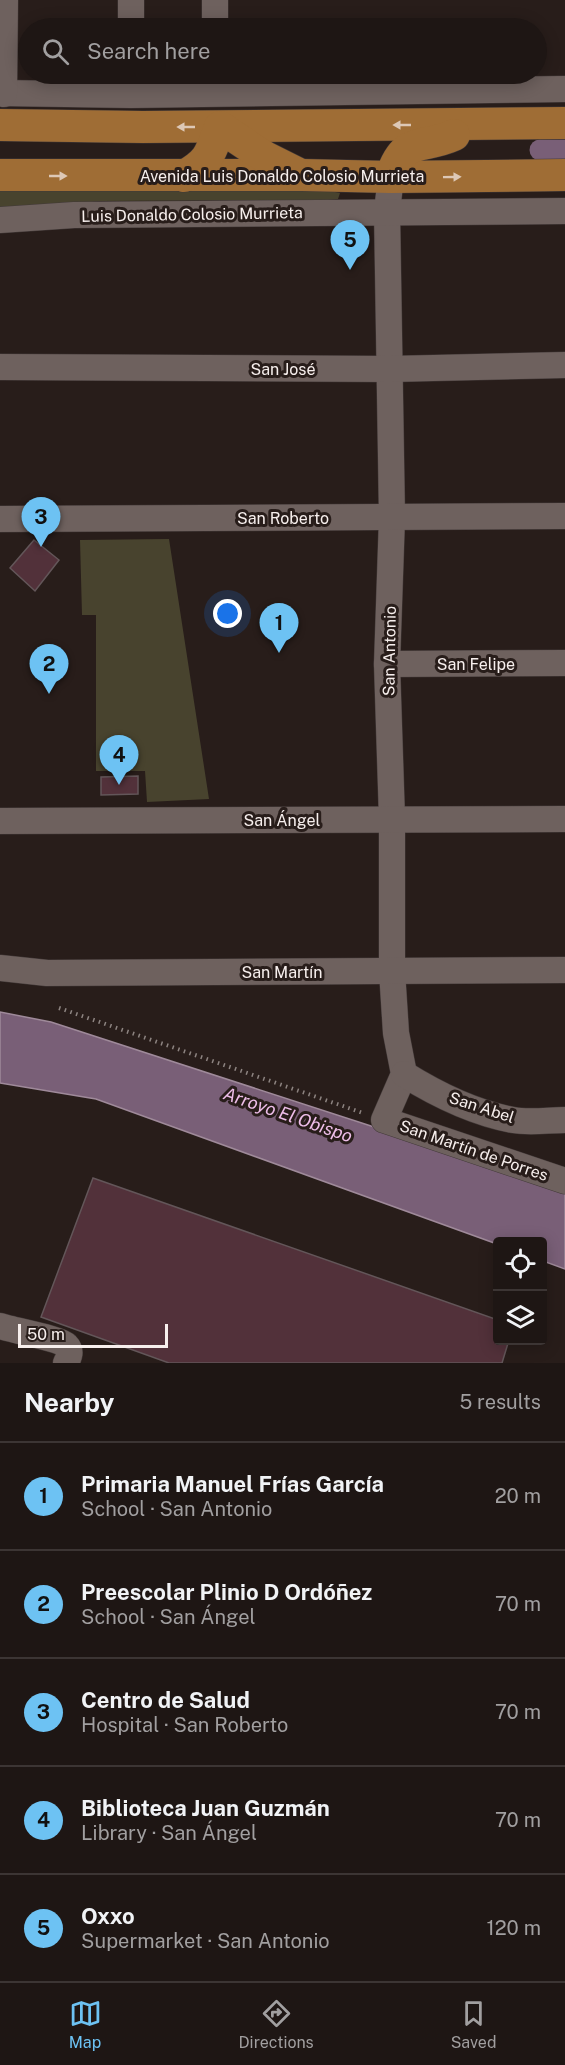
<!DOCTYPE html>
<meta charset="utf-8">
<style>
body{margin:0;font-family:"Public Sans",sans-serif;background:#2b2322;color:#f1f3f6}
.controls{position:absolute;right:18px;bottom:18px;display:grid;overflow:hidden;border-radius:6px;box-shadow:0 3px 15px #0003}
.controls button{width:54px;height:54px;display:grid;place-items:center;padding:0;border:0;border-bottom:2px solid #3c3534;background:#1e1614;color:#f1f3f6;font:30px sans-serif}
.scale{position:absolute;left:18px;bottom:15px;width:150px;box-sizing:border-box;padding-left:6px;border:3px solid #f7efed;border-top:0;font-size:16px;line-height:21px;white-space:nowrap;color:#f7efed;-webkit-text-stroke:4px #281d1a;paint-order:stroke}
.you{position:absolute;left:228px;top:614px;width:21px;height:21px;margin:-15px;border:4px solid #fff;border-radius:50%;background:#1a73e8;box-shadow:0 0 0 9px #1a73e833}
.badge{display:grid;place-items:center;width:39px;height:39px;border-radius:50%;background:#6dc2f3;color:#111;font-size:20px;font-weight:700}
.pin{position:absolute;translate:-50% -50px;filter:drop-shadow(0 2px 3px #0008)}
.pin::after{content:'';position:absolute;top:32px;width:21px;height:18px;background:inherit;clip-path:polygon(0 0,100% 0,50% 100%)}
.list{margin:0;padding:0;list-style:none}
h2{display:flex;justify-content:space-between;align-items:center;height:78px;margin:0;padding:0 24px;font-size:26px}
h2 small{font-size:20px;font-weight:400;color:#a19fa0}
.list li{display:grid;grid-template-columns:39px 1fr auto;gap:18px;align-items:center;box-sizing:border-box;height:108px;padding:0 24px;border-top:2px solid #3c3534}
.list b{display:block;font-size:22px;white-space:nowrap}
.list p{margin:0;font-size:20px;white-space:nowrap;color:#a19fa0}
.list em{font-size:20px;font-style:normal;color:#a19fa0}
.icon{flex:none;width:33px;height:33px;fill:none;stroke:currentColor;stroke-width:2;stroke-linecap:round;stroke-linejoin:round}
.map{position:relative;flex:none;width:565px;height:1363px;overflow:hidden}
.search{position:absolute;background:#1e1614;box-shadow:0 3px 15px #0003;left:18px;right:18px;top:18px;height:66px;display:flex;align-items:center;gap:15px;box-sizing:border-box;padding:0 21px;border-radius:33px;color:#a19fa0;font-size:22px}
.sheet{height:618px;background:#1e1614}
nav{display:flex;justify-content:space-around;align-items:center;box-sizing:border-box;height:84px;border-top:2px solid #3c3534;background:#1e1614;font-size:16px;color:#a19fa0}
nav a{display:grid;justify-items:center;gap:3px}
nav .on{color:#6dc2f3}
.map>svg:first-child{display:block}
</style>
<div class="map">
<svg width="565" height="1363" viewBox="0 0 565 1363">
<rect width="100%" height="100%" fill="#281d1a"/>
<g fill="#48432e">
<path d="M0,187L325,190L340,193L338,199L328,200L100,201L0,212Z"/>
<path d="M169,539L209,799L147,802L145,771H96V615H82L80,540Z"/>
</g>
<path fill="#795f77" stroke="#9f8a9a" stroke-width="1.5" d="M0,1012L51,1022L565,1189V1269L543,1261L542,1242H498L497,1244L96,1099L0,1083Z"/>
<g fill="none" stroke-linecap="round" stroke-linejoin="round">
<path stroke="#795f77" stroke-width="21" d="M540,150H565"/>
</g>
<g fill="#52313a" stroke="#635659" stroke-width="1.5">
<path d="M34,540L59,560L35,591L10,568Z"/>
<path d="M138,776V794L101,795V777Z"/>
<path d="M93,1178L498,1320V1340H509L502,1363H169L41,1317Z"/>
</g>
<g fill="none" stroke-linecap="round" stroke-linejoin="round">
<defs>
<g id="minor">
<path d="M131,28V0"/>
<path d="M215,28V0"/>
<path d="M0,93L131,95L565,89"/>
<path d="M4,94L5,0"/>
<path d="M391,177L387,211L392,517L387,664L392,819V971L396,1033L404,1074L384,1120L565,1181"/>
<path d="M0,220L74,215L565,211"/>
<path d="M0,367L390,369L565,365"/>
<path d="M0,519L565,516"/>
<path d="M387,664L565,663"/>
<path d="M0,821L565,819"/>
<path d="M0,968L47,973L565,970"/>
<path d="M404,1074C436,1094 475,1113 513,1120C529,1123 549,1120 565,1120"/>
<path d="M0,1326C11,1330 61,1339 66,1345C72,1351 69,1357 66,1363"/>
</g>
<g id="major">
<path d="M0,125L143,127L565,123"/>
<path d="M0,175H302L391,177L565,175"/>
<path d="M184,176C210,161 210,154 220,127L265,157L297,173"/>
<path d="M391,177C404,135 421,150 454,135"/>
</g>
</defs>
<use href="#minor" stroke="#433a39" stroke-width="27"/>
<use href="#major" stroke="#433a39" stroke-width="33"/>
<path stroke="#8d8481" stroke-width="4" stroke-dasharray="1.5 4.5" stroke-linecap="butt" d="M59,1008L363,1113"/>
<use href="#minor" stroke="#6e615e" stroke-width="26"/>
<use href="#major" stroke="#9f6d35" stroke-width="32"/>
</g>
<defs><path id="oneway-solid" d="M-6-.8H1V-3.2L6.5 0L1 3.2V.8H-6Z" transform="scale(1.5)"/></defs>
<g fill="#ddc8b6">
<use href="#oneway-solid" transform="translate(402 125) rotate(180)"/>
<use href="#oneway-solid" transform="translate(186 127) rotate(180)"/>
<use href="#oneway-solid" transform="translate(58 176)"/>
<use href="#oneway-solid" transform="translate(452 177) rotate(-1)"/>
</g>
<g text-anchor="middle" stroke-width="6" stroke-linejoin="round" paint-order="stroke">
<g font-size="16" fill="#f7efed" stroke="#281d1a">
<text x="282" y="182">Avenida Luis Donaldo Colosio Murrieta</text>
<text transform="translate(192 214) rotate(-1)" y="6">Luis Donaldo Colosio Murrieta</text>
<text x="283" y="375">San José</text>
<text x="283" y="524">San Roberto</text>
<text transform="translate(389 651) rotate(-89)" y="6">San Antonio</text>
<text x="476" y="670">San Felipe</text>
<text x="282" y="826">San Ángel</text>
<text x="282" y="978">San Martín</text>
<text transform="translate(482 1107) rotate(18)" y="6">San Abel</text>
<text transform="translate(474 1150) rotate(19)" y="6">San Martín de Porres</text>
</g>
<g font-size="18" font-style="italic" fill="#edbde8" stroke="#281d1a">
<text transform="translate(288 1115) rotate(19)" y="6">Arroyo El Obispo</text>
</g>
</g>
</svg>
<div class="controls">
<button><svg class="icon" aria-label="locate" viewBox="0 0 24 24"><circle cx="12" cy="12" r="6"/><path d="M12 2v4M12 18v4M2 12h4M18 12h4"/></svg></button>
<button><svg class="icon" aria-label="layers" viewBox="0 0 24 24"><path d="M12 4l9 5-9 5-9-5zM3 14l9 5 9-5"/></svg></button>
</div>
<div class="scale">50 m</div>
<div class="you"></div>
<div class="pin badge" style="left:279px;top:653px">1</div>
<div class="pin badge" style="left:49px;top:694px">2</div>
<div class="pin badge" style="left:41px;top:547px">3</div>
<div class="pin badge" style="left:119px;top:785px">4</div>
<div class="pin badge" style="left:350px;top:270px">5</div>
<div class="search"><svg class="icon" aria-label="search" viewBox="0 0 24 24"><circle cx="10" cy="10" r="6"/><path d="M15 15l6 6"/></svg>Search here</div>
</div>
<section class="sheet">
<h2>Nearby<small>5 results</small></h2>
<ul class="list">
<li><span class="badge">1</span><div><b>Primaria Manuel Frías García</b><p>School · San Antonio</p></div><em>20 m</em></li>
<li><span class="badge">2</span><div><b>Preescolar Plinio D Ordóñez</b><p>School · San Ángel</p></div><em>70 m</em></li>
<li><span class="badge">3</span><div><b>Centro de Salud</b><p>Hospital · San Roberto</p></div><em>70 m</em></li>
<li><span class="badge">4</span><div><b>Biblioteca Juan Guzmán</b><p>Library · San Ángel</p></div><em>70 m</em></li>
<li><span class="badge">5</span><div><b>Oxxo</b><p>Supermarket · San Antonio</p></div><em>120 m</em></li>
</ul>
</section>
<nav>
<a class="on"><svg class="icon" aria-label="map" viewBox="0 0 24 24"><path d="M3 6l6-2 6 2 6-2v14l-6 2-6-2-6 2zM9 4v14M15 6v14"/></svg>Map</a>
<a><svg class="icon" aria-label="directions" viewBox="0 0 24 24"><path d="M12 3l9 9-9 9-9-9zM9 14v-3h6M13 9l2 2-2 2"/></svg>Directions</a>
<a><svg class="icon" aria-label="saved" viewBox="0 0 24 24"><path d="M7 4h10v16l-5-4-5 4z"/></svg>Saved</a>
</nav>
